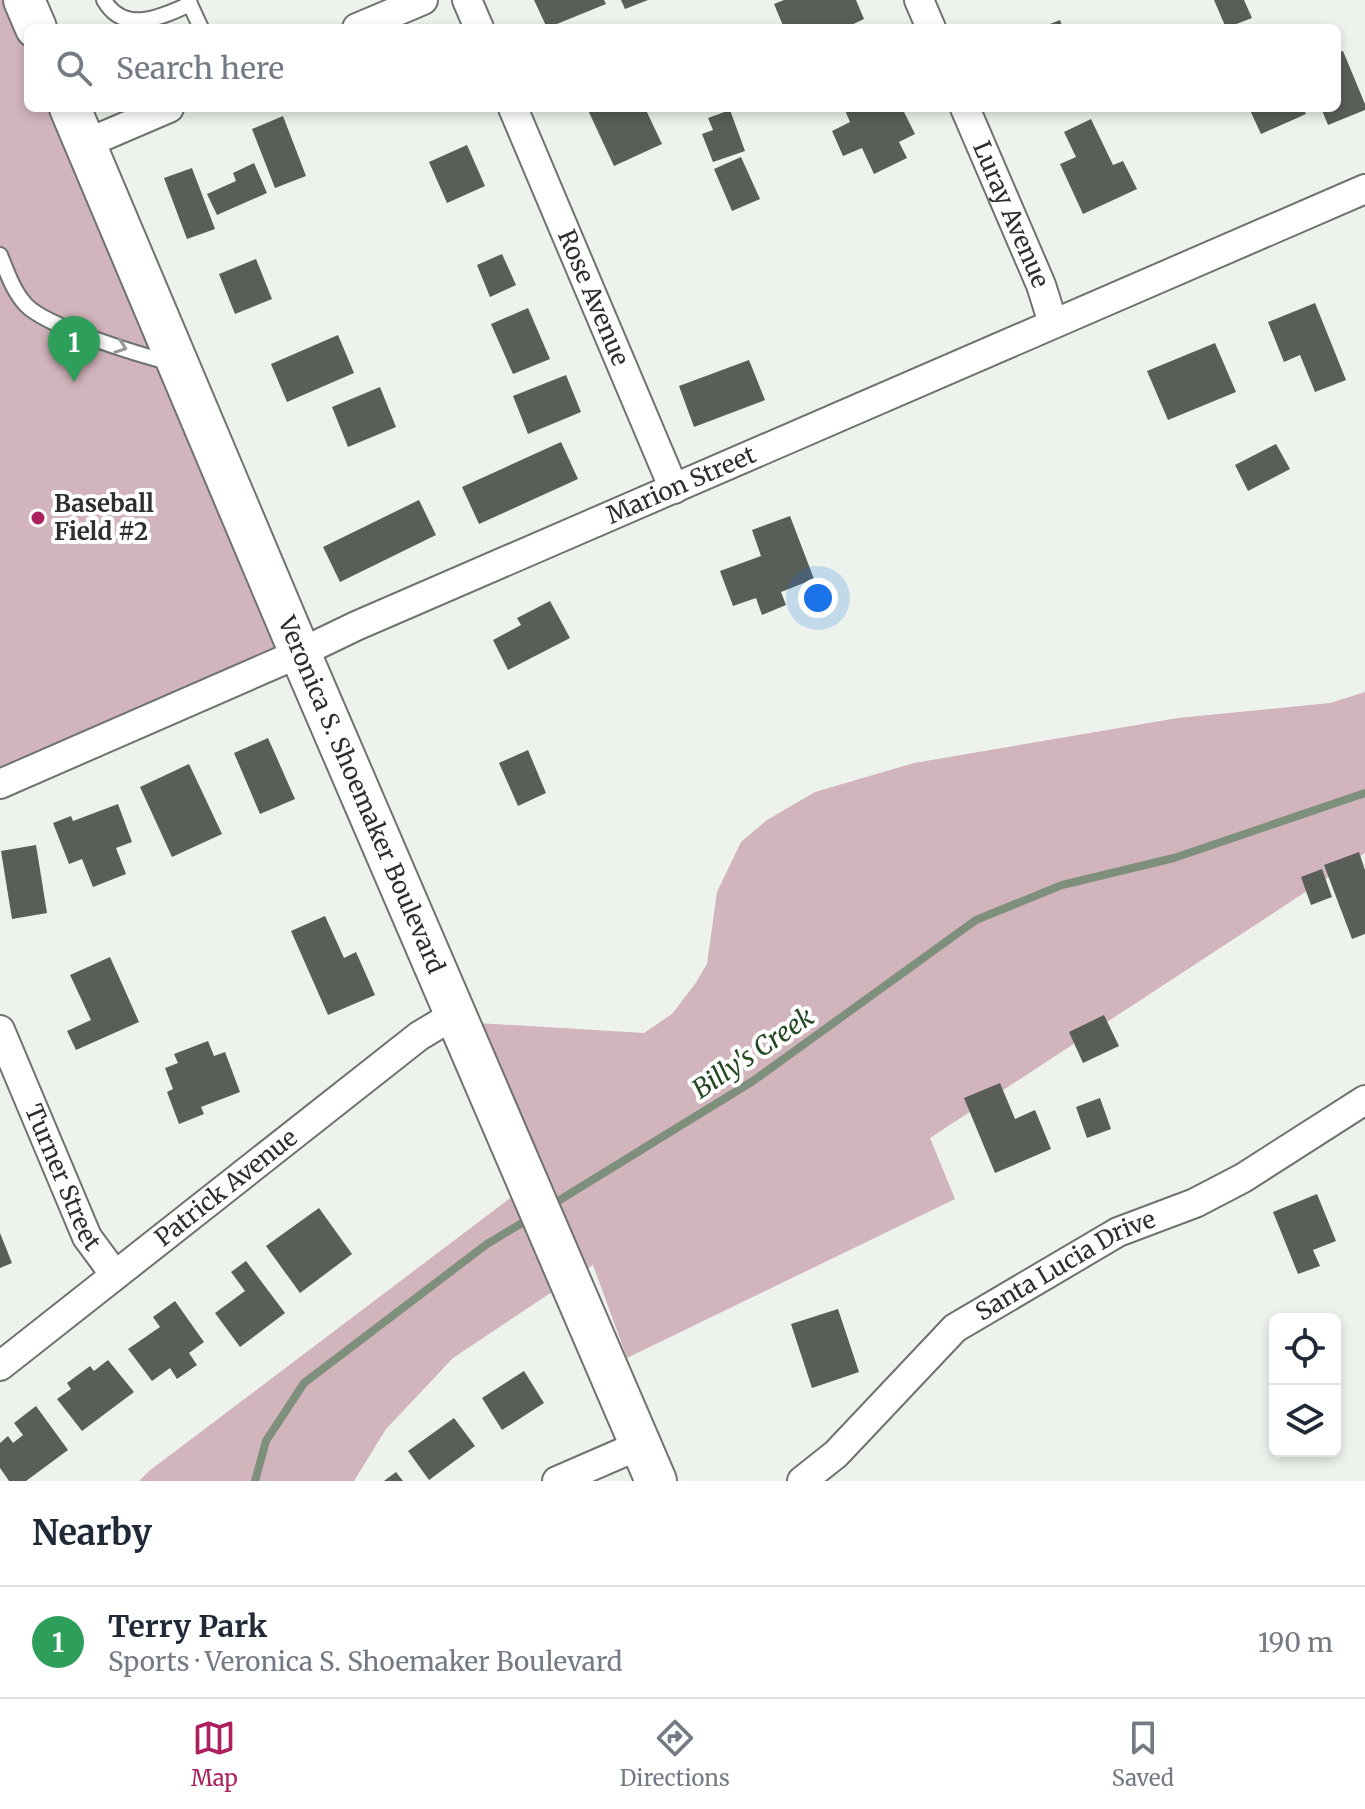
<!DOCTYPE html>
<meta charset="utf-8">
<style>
body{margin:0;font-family:Merriweather,serif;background:#f6f6f7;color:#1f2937}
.controls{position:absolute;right:24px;bottom:24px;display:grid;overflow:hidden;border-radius:12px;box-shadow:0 4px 12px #0003}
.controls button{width:72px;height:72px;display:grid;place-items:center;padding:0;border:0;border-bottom:2px solid #e0e1e3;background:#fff;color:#1f2937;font:40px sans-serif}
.you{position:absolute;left:818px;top:598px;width:28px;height:28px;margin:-20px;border:6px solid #fff;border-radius:50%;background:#1a73e8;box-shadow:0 0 0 12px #1a73e833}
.badge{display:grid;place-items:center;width:52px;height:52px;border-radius:50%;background:#ac205f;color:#fff;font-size:26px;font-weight:700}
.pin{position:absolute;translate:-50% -66px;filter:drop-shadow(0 2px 4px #0008)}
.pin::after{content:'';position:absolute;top:42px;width:28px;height:24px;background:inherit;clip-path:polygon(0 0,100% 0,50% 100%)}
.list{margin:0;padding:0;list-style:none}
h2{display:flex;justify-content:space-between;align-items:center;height:104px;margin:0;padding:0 32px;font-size:34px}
h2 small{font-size:26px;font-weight:400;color:#747a83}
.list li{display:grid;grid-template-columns:52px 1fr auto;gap:24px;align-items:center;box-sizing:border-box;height:112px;padding:0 32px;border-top:2px solid #e0e1e3}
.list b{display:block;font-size:30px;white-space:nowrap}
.list p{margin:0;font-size:26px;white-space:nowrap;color:#747a83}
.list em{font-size:26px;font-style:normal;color:#747a83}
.icon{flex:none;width:44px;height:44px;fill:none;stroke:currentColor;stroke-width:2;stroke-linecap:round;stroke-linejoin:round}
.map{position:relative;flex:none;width:1365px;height:1481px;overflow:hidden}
.search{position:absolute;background:#fff;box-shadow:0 4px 12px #0003;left:24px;right:24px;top:24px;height:88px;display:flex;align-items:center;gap:20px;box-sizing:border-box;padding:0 28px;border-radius:12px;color:#747a83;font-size:30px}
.sheet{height:216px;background:#fff}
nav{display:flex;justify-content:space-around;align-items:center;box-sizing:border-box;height:112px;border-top:2px solid #e0e1e3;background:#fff;font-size:22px;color:#747a83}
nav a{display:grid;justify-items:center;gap:4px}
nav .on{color:#ac205f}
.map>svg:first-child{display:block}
</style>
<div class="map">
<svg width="1365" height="1481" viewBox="0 0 1365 1481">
<rect width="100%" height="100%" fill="#edf3ec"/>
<g fill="#d2b4bc">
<path d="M0,0H8L28,46V108H54L285,656L0,778Z"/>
<path d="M1365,692V853L930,1138L955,1199L627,1358L593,1265L582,1272L477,1023L644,1033L672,1014L695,984L707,964L717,892L741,842L767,820L815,792L914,763L1178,718L1330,703Z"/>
<path d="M517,1193L558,1288L453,1358L386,1429L354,1481H139L149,1471Z"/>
</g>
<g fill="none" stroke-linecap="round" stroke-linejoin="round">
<g stroke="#7e907c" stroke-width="8">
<path d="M550,1206L753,1081L976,920L1062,885L1174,858L1365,793"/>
<path d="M255,1481L266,1441L304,1383L487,1244L532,1217"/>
</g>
</g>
<g fill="#595e58">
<path d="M534,0H604L606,4L547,28Z"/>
<path d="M621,0H648L625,9Z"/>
<path d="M784,0H856L864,19L845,28H784L774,4Z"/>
<path d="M1214,0H1244L1252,18L1226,28Z"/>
<path d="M1060,20L1063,28H1040Z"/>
<path d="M1343,51L1365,104V110L1328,125L1321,108H1337V53Z"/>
<path d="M587,108H645L662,144L614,166Z"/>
<path d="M844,108H902L915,134L899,142L907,158L874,174L862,148L843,156L832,131L850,122Z"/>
<path d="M1249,108H1303L1306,114L1261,134Z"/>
<path d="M730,110L745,151L713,162L702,134L713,130L708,118Z"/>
<path d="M283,116L306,176L275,188L252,129Z"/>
<path d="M1091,119L1113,165L1123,161L1137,189L1083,214L1060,164L1076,157L1064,132Z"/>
<path d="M467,145L485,186L447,203L429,162Z"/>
<path d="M741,157L760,199L732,211L714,169Z"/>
<path d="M254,163L267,193L217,215L207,194L236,181L233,173Z"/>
<path d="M192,168L215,229L187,239L164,178Z"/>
<path d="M502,254L516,285L490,297L477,265Z"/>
<path d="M256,259L272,299L235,314L219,274Z"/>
<path d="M1315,303L1346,380L1315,392L1300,355L1284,362L1268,322Z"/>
<path d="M528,308L550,359L513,374L491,324Z"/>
<path d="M338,335L354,373L287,402L271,364Z"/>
<path d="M1215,343L1236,392L1168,420L1147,371Z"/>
<path d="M749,360L765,400L694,427L679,386Z"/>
<path d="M566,375L581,412L528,434L513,396Z"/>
<path d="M380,387L396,427L348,447L332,407Z"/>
<path d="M561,442L578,479L479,524L462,487Z"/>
<path d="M1276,444L1290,469L1248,491L1235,465Z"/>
<path d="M419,500L436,535L340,582L323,547Z"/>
<path d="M790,516L814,579L781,592L786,605L762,615L756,598L733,606L720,571L761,556L752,530Z"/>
<path d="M550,601L570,638L508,670L493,640L521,625L517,618Z"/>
<path d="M268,738L295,799L260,814L234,753Z"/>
<path d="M528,750L546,793L518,806L499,763Z"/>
<path d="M189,764L222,834L172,857L140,787Z"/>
<path d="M118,804L132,842L116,848L126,874L93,887L82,859L69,864L53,823L71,816L73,821Z"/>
<path d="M36,845L47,913L12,919L1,851Z"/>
<path d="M1359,852L1365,870V934L1352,939L1324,865Z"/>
<path d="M1322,869L1332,897L1311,905L1301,877Z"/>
<path d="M325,916L344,958L356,952L375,995L328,1015L291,931Z"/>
<path d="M110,957L139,1022L76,1050L67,1031L91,1020L70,975Z"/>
<path d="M1104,1015L1119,1046L1083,1063L1069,1032Z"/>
<path d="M208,1041L214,1056L225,1052L240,1092L201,1107L204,1114L179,1124L167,1092L173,1089L165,1068L178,1063L174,1054Z"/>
<path d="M1000,1083L1015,1119L1035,1110L1051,1149L995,1173L964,1098Z"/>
<path d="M1100,1098L1111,1129L1087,1138L1076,1107Z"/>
<path d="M1317,1194L1336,1241L1313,1250L1320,1266L1298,1274L1273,1212Z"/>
<path d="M319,1208L352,1254L300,1293L266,1246Z"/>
<path d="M0,1233L12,1263L0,1268Z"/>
<path d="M246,1261L285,1313L240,1347L215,1313L245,1291L231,1272Z"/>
<path d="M175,1301L204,1342L189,1353L197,1365L177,1379L170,1368L152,1381L128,1349L160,1327L153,1317Z"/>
<path d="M838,1309L859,1372L812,1388L791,1324Z"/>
<path d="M108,1360L134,1392L82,1431L57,1399L71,1389L67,1383L90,1366L94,1371Z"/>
<path d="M524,1371L544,1403L502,1430L482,1398Z"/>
<path d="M36,1406L68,1450L26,1481H9L0,1468V1443L8,1436L13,1443L23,1435L14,1423Z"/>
<path d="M454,1418L475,1446L429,1480L408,1451Z"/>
<path d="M396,1472L403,1481H384Z"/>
</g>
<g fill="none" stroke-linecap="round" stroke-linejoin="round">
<defs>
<g id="lane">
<path d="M104,0C124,35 162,17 190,4"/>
<path d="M188,0L201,28"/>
<path d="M0,255C7,272 13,291 26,305C47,327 140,355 172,363"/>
</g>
<g id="street">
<path d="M467,0L479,28"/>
<path d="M919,0L931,28"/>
<path d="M357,28L423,0"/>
<path id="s1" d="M513,108L674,489"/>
<path id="s2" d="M965,108L1041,285L1053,323"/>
<path d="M85,144L169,108"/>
<path id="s3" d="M0,784L300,653L356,626L1365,189"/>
<path id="s4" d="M0,1030L87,1237L115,1275"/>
<path id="s5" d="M0,1366L419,1036L454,1015"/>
<path d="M557,1481L640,1445"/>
<path id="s6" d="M802,1481L836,1454L955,1328L1118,1232L1195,1203L1243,1178L1365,1100"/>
</g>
<g id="secondary">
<path d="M24,0L36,28"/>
<path id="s7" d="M70,108L300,653L656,1481"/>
</g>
</defs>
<use href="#lane" stroke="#6e736d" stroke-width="18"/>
<use href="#street" stroke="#6e736d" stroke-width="32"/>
<use href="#secondary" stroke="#6e736d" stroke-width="44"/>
<use href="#lane" stroke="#fff" stroke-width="14"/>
<use href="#street" stroke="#fff" stroke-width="28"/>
<use href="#secondary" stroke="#fff" stroke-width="40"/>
</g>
<defs><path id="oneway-chevron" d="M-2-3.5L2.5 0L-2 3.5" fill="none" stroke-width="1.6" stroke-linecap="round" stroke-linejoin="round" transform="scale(2)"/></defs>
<use stroke="#969796" href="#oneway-chevron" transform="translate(121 347) rotate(20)"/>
<circle fill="#ac205f" stroke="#fff" stroke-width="3" cx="38" cy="518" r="8"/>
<g text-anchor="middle" stroke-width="8" stroke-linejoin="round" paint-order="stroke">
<g font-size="24" fill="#2d2f2d" stroke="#fff">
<text dy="8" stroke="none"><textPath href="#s2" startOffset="116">Luray Avenue</textPath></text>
<text dy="8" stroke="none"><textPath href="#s1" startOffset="206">Rose Avenue</textPath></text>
<text dy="8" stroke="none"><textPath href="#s3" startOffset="744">Marion Street</textPath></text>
<text dy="8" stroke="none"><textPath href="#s7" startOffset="746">Veronica S. Shoemaker Boulevard</textPath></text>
<text dy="8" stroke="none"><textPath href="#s4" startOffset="160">Turner Street</textPath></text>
<text dy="8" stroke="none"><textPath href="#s5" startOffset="288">Patrick Avenue</textPath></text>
<text dy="8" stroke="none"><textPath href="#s6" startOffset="344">Santa Lucia Drive</textPath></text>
</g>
<g font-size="24" font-weight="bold" fill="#2d2f2d" stroke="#fff" text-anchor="start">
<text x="54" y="512">Baseball<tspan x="54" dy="28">Field #2</tspan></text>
</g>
<g font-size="26" font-style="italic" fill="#244821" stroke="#fff">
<text transform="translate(753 1053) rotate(-34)" y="9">Billy's Creek</text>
</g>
</g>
</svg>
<div class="controls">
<button><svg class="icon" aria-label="locate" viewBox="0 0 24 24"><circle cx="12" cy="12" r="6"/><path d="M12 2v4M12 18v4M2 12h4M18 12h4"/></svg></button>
<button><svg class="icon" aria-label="layers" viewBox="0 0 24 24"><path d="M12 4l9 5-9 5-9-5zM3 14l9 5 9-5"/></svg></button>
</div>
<div class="you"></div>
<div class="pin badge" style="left:74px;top:382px;background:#2e9e5b">1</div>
<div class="search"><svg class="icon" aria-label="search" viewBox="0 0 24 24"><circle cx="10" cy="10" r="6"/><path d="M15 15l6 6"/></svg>Search here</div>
</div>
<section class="sheet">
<h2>Nearby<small></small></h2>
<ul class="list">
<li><span class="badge" style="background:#2e9e5b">1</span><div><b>Terry Park</b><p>Sports · Veronica S. Shoemaker Boulevard</p></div><em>190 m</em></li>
</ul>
</section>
<nav>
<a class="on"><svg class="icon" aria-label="map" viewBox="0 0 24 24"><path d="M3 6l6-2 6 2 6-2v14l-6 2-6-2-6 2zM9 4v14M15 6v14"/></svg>Map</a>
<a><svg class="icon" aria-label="directions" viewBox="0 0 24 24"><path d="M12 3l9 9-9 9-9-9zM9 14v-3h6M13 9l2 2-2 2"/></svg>Directions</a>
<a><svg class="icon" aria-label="saved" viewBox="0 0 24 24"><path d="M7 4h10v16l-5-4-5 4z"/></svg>Saved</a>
</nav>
